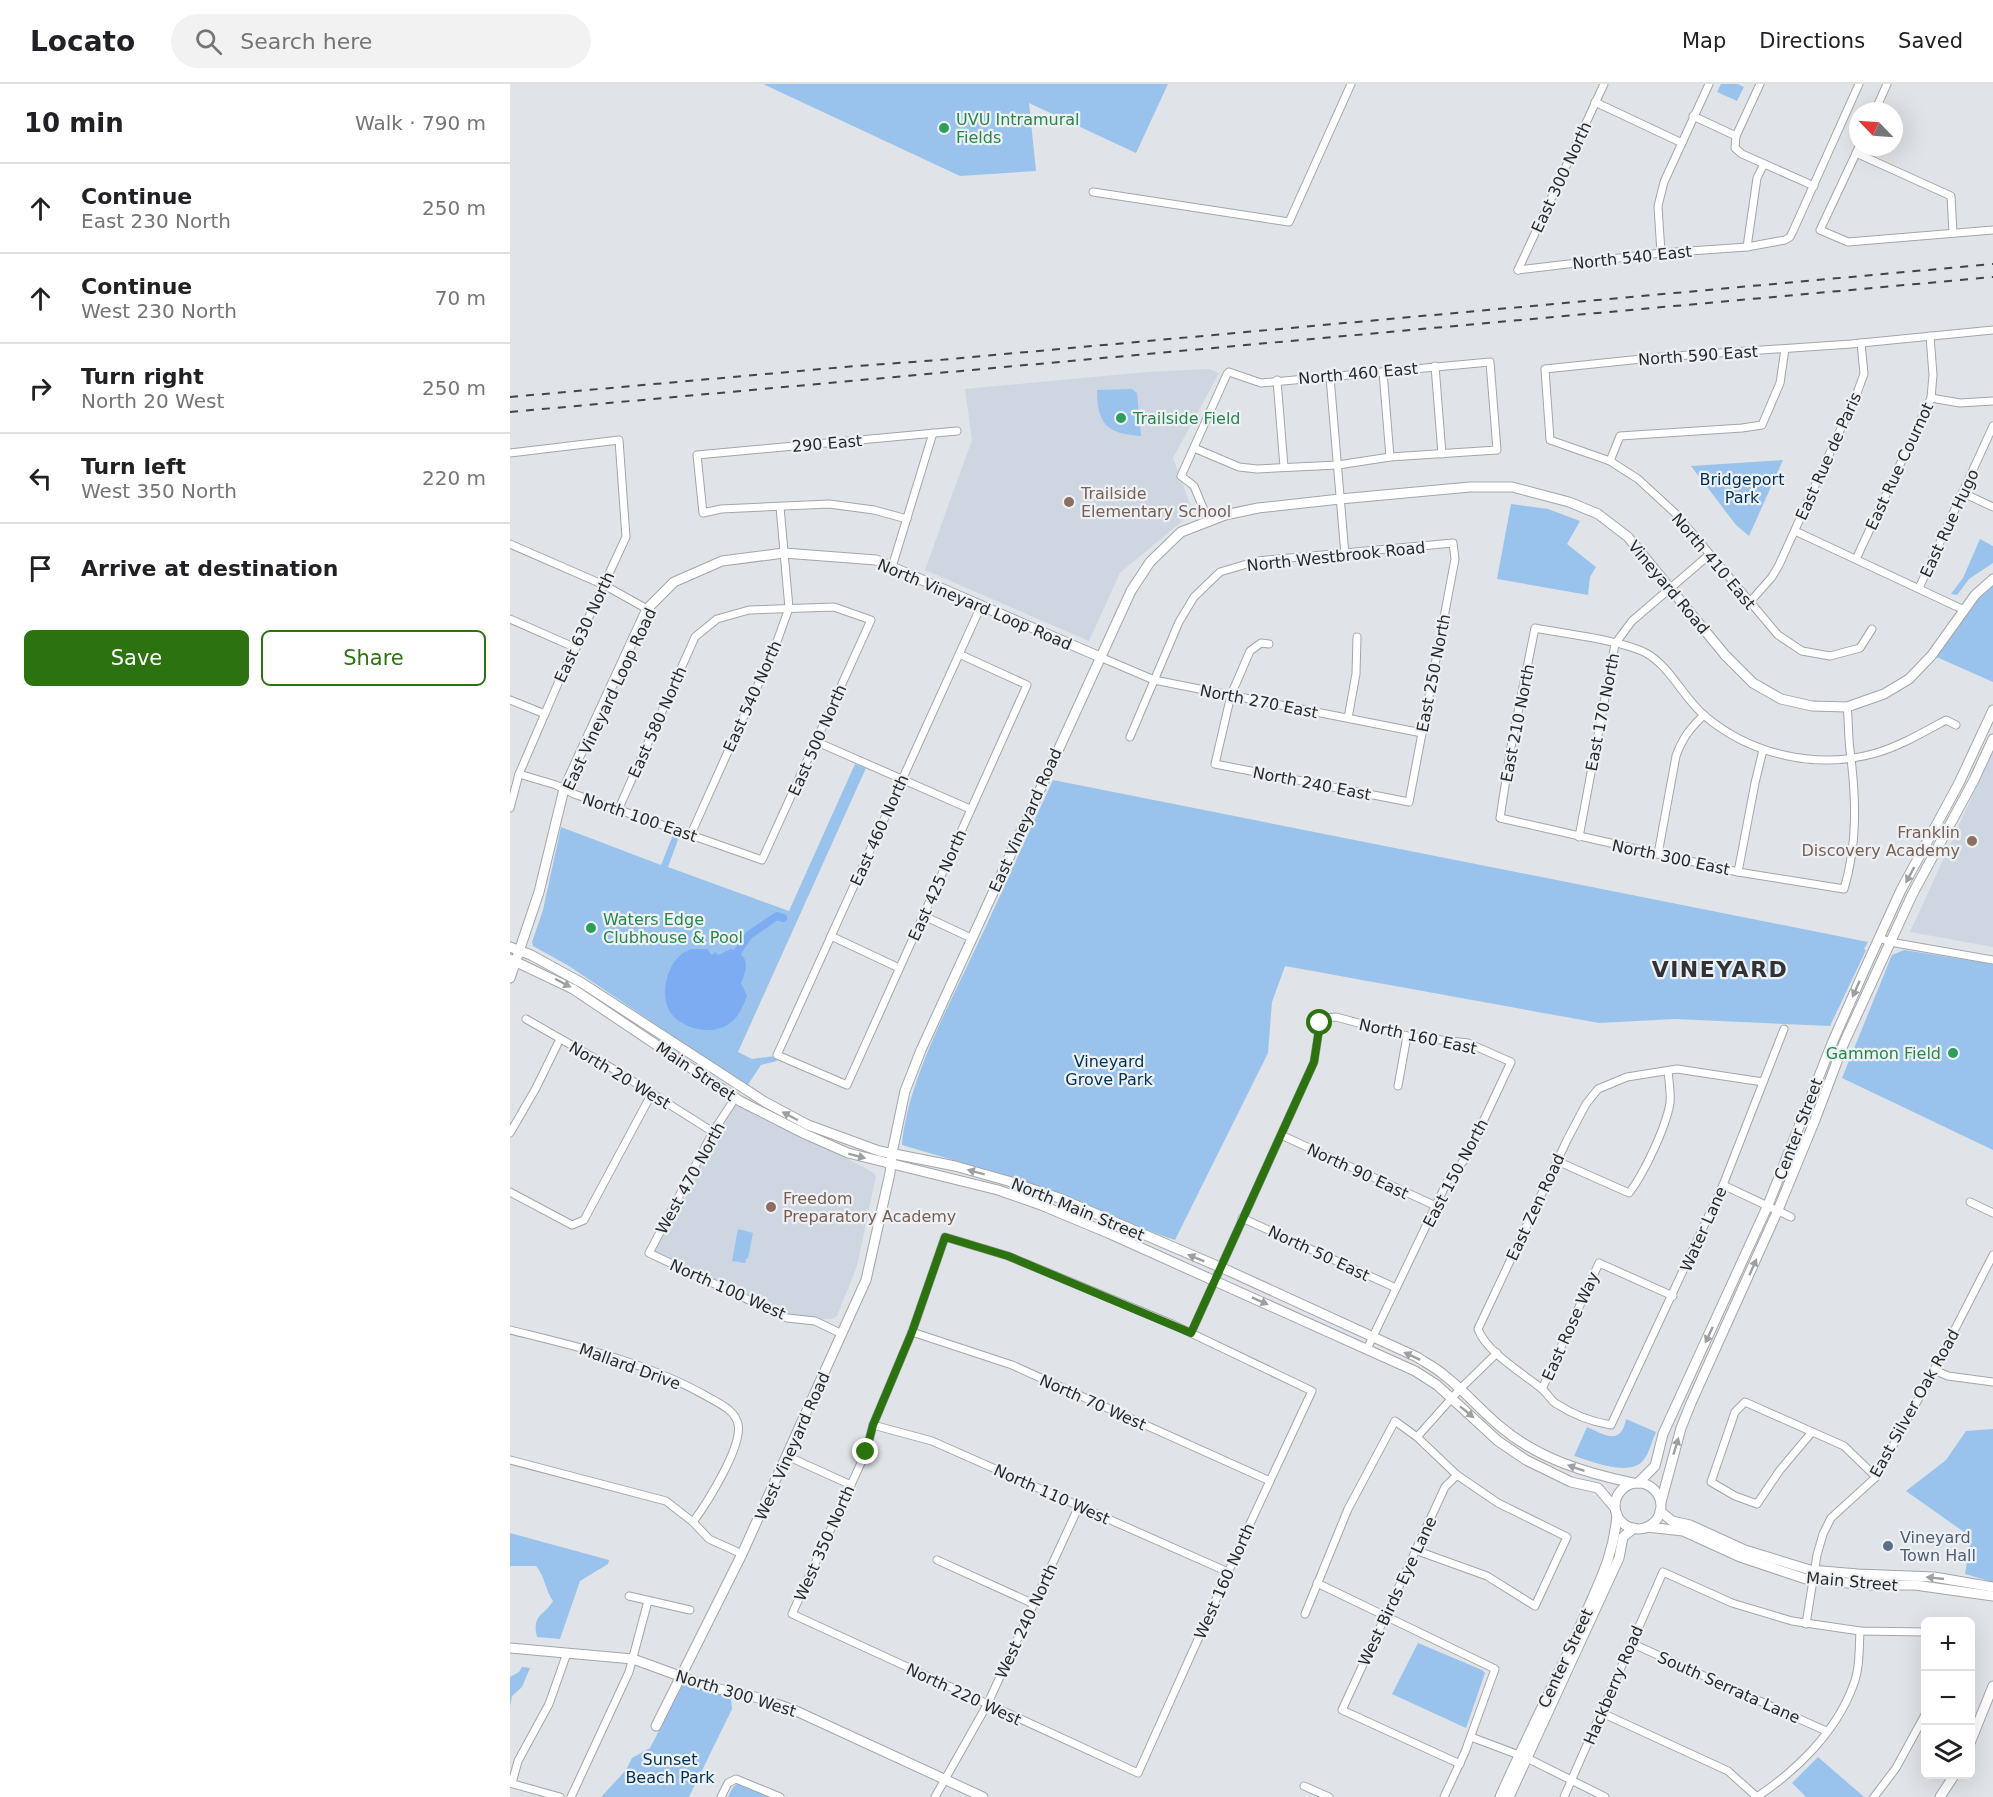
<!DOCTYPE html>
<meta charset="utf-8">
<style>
body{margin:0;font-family:"DejaVu Sans",sans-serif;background:#f2f2f2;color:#202124}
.controls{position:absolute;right:18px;bottom:18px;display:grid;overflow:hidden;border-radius:9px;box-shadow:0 6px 24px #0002}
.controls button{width:54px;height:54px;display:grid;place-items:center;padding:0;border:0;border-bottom:2px solid #e0e0e0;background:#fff;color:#202124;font:30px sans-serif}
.compass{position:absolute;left:1339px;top:18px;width:54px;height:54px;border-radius:50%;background:#fff;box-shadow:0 6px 24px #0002;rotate:295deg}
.stop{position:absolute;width:18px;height:18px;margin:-14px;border:4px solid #2d7210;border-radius:50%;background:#fff}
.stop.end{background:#2d7210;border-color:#fff;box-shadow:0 2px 6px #0008}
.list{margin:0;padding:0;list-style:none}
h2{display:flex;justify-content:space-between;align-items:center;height:78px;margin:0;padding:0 24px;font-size:26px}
h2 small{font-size:20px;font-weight:400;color:#757577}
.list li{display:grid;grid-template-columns:39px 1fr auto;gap:18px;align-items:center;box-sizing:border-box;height:90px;padding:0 24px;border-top:2px solid #e0e0e0}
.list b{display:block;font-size:22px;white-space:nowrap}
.list p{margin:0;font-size:20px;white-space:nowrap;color:#757577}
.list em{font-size:20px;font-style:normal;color:#757577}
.actions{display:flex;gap:12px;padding:18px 24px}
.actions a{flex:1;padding:14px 0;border:2px solid #2d7210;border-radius:9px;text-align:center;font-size:21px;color:#2d7210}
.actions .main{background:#2d7210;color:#fff}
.icon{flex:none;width:33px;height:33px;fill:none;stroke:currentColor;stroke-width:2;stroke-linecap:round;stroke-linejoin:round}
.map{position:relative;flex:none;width:1483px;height:1713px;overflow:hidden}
header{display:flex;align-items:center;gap:36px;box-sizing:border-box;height:84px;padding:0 30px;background:#fff;border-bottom:2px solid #e0e0e0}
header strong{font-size:28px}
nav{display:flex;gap:33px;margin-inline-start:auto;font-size:21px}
.search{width:420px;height:54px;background:#f2f2f2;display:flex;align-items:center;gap:15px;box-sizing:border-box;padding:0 21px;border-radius:33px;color:#757577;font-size:22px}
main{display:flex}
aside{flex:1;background:#fff}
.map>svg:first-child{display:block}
</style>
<header>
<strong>Locato</strong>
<div class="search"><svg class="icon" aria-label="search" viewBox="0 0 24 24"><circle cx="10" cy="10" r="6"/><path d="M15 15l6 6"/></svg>Search here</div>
<nav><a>Map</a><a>Directions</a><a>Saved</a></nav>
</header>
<main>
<aside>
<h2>10 min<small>Walk · 790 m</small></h2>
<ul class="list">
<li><svg class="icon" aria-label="ahead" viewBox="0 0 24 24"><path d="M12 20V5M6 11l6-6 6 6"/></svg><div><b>Continue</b><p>East 230 North</p></div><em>250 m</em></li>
<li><svg class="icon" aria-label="ahead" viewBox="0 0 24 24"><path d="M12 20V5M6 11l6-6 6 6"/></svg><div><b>Continue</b><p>West 230 North</p></div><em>70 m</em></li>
<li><svg class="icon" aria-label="right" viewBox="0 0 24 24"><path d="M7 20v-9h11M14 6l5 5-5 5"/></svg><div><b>Turn right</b><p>North 20 West</p></div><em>250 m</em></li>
<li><svg class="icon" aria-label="left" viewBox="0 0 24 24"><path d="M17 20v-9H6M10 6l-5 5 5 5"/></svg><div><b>Turn left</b><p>West 350 North</p></div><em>220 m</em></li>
<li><svg class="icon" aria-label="arrive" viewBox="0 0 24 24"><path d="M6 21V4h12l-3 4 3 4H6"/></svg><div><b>Arrive at destination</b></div></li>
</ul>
<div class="actions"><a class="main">Save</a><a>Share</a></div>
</aside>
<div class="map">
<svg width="1483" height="1713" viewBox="0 0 1483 1713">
<rect width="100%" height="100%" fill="#e0e3e7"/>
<g fill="#ced7e1">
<path d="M699,285L709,289L663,374L683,428L610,489L579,557L415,486L462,356L455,305L637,288Z"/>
<path d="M1483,667V863L1400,848Z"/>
<path d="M230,1017L364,1089L366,1092L347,1182L327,1232L322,1235L298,1236L277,1234L139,1169L222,1019Z"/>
</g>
<g fill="#99c3ed">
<path d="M253,0H658L626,69L519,19L526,87L450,92Z"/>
<path d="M1211,0H1228L1234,3L1227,17L1207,8Z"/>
<path d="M622,305L627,309L631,352C597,350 587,340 587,306Z"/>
<path d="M1273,376L1239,452L1226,441L1181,382Z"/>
<path d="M1001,420L1038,425L1070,437L1057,460L1086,483L1080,493L1078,511L987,495Z"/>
<path d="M1470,455L1483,462V479L1459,495L1447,511L1441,510L1453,494Z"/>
<path d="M1483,495V598L1422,571Z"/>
<path d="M345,680L356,684L228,968L242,975L264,972L267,977L251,981L237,1002L59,882L23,862L22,858L33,826L51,743L151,781L163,751L169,753L158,783L279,827Z"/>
<path d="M543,696L1358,858L1354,865L1356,866L1320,942L1165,935L1089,939L775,882L762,918L758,969L665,1156C625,1143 589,1126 550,1111C499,1091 445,1077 392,1061C397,1001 435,929 461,874C489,815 515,756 543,696Z"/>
<path d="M1394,866L1483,880V1066L1332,994L1382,871Z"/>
<path d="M228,1145L243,1149L238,1174L236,1175L235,1179L222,1177Z"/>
<path d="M1116,1335L1146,1348C1142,1356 1140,1367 1135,1374C1122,1395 1082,1377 1064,1372L1077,1343C1093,1350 1111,1363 1116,1335Z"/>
<path d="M1483,1345V1498L1455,1490L1461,1453L1396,1407L1436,1376L1456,1347Z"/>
<path d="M0,1449L99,1476L98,1480L70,1497L50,1555L27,1553C22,1530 33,1533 43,1517C35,1506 35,1492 26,1482H0Z"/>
<path d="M908,1559L972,1586L975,1589L956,1644L882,1610Z"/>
<path d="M12,1583L20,1584L12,1603L2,1612L0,1622V1593L9,1588Z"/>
<path d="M173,1600L220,1608L223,1612L221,1616L222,1625L179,1713H91L116,1686L122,1674L140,1664Z"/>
<path d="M1308,1673L1354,1713H1296L1282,1699Z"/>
<path d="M227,1700H230L259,1713H218L223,1703Z"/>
</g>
<path fill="#7dacf3" d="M197,865L202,871L205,868L208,871L221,865C240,872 238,883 231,899L237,912C233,922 229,933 220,939C202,953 170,945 159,926C149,908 159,873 179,866C183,864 192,866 197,865Z"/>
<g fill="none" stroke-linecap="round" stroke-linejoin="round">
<path stroke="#7dacf3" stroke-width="8" d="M228,867L239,851L267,832L273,834"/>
<defs>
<g id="street">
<path d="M1085,18L1172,59"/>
<path d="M1365,27L1377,0"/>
<path d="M1183,32L1226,52L1225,64L1232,70L1304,102"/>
<path d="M1226,52L1250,0"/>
<path d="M1349,63L1310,146L1338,158L1483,146"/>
<path d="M1346,69L1441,112L1443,149"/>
<path d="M583,108L779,138L841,0"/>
<path d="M1237,163L1247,94L1254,80"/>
<path d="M1151,169L1148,122L1154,98L1199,0"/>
<path d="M1008,186L1151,169L1237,163L1275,156L1280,153L1283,147L1349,0"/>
<path d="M1008,186L1094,0"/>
<path d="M925,282L932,370"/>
<path d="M873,288L880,373"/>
<path d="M820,293L835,471"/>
<path d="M767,296L774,383"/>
<path d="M1421,314L1450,319L1483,317"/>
<path d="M684,364L729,383L747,385L828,381L880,373L987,366L980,278L751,299L719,288L717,290L671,392L684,402L699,438"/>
<path d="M0,369L109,356L116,453L49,597L9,690L0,724"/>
<path d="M1100,377L1110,352L1232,344L1252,341L1270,299L1275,265"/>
<path d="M1453,409L1483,423"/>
<path d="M397,435L364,426L319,420L211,425L193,429L187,371L447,347"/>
<path d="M1285,447L1454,526"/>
<path d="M0,460L94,501L137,525"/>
<path d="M1346,475L1421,314L1423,291L1420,252"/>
<path d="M382,483L423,349"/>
<path d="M1409,504L1483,342"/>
<path d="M1239,519L1262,493L1269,481L1347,309L1354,290L1351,259"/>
<path d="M0,535L66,564"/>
<path d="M1362,545L1350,564L1320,572L1292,567L1268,551L1166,430L1128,395L1100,377L1040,356L1035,285L1151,273L1341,260L1483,246"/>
<path d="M449,570L517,601L337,1001L267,971C335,821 403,672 471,522"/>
<path d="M590,573L644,596L912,649"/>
<path d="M0,616L35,630"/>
<path d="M1337,623C1339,637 1338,652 1340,666C1346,713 1348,759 1334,805L1228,788L990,734L1001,663L1025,544C1055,550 1111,556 1136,569C1161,583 1173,614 1195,632C1241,671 1307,686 1366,669C1390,662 1414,648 1436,636L1446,641"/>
<path d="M838,634L846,590L847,553"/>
<path d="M620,653L669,538L684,513L710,488L747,477L943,459L945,475L899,718L705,680L721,611L740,567L751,559L759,560"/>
<path d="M307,658L460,725"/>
<path d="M9,690L46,701L64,710L252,776L361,536L324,523L239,526L207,535L185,553L109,724"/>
<path d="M181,750L265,563L279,524L270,423"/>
<path d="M1069,753L1105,560L1122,537L1199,471"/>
<path d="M1148,770L1166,672C1172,655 1180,644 1194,631"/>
<path d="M1228,788L1245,699L1253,666"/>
<path d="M414,832L461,854"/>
<path d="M321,852L389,884"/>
<path d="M1370,854L1380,858L1483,876"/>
<path d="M16,935L105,986L203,1048"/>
<path d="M1253,998L1167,985L1117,993L1088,1005L1076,1020L1057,1056L968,1245C976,1268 1014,1290 1032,1305C1037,1309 1040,1315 1045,1319C1062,1330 1082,1338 1101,1341L1213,1101L1274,945"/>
<path d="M888,1002L897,952"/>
<path d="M222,1019L203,1048L139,1169L277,1234L305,1237L332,1250"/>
<path d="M0,1049L26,1004L50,955"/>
<path d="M771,1051L926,1122"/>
<path d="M1047,1077L1119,1109C1134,1090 1156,1043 1160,1019C1161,1009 1159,997 1158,987"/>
<path d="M1213,1101L1281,1133"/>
<path d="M0,1108L62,1141L74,1136L142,1009"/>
<path d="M1460,1118L1483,1129"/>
<path d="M732,1134L886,1204"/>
<path d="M435,1153L498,1172L662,1240L802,1307L738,1444L628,1689L282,1530L356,1368L363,1341L402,1248Z"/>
<path d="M0,1246C68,1263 137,1278 198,1313C210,1320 225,1326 228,1340C233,1362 197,1419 183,1438"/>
<path d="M402,1248L502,1281L760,1397"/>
<path d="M681,1249L804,978L810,939L814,934L826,933L897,952L958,959L1001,978L956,1074L939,1094L857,1265"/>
<path d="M1424,1286L1438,1292L1483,1298"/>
<path d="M1032,1305L1089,1179L1163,1212"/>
<path d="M363,1341L422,1357L718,1488"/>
<path d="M1302,1348L1270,1386L1247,1420L1225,1412L1201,1398L1225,1328L1235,1318L1334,1362L1366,1393"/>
<path d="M907,1353L950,1305L987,1269"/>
<path d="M277,1372L341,1401"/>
<path d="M0,1376L156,1417L183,1438L199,1455L232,1470"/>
<path d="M947,1391L935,1403L832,1626L950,1680"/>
<path d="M427,1476L524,1520"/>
<path d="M807,1499L985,1585L955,1668L934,1713"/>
<path d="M119,1512L180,1526"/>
<path d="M795,1530L838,1425L885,1337L907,1353L947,1391L988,1419L1057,1453L1025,1522L977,1492L905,1466"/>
<path d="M1296,1540L1307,1471L1313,1450L1321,1434L1366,1393L1424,1286L1483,1171"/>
<path d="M1121,1559L1316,1647"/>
<path d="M1092,1629L1218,1687L1247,1713"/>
<path d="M961,1653L1017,1674L1095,1713"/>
<path d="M0,1699L50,1713"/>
<path d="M2,1699L8,1677L39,1620L57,1569"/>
<path d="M794,1702L819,1713"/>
<path d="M61,1713L119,1588L138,1517"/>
<path d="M211,1713L218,1699L226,1695L270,1713"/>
<path d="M425,1713L477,1621L569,1422"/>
<path d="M1054,1713L1153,1488L1222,1519L1282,1537L1350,1547L1416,1548"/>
<path d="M1247,1713C1287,1686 1326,1648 1343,1602C1350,1585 1349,1565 1350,1547"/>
<path d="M1364,1713L1386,1684L1416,1629"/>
</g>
<g id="secondary">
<path d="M0,863L21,871L72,899L255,1018L298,1041L369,1067L445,1082L498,1097L549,1114L719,1187L907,1273C916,1279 926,1284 934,1291C955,1307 972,1328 992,1344C1029,1375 1076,1389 1123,1399"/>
<path d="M0,875L63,905L230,1017L295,1050L338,1069L488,1106L531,1121L598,1149L905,1287L927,1301L988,1357L1016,1376L1061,1398L1088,1404L1105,1424"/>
<path d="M0,894L29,808L54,705L137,525L164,498L212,477L274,469L366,476L590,573"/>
<path d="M1128,1399L1145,1382L1153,1350L1258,1121L1323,957L1354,887L1391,806L1449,699L1483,626"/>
<circle cx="1128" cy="1422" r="23"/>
<path d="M1151,1418L1171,1344L1181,1319L1268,1126L1305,1036L1334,959L1402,811L1464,696L1483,655"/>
<path d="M1150,1427L1162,1437L1180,1441L1235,1466L1300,1486L1348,1490L1424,1493L1483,1503"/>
<path d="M1137,1443L1173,1447L1230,1473L1296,1495L1359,1501H1405L1483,1512"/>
<path d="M0,1564L123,1575L200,1603L249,1614L284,1626L473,1713"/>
<path d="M146,1642L232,1470L356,1196L380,1089L382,1069L395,1007L411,966L621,507L640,478L671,448L715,431L748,424L830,415L960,403H1002L1059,418L1088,430L1118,453L1215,571L1243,599L1271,615L1302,622L1337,623L1374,610L1399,595L1422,571L1465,511L1483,495"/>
<path d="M1460,1659L1483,1602"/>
<path d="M990,1713C1016,1654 1046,1597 1072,1538C1088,1500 1104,1472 1107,1430"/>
<path d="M999,1713L1109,1474L1113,1453L1124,1444"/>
<path d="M1430,1713L1445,1690"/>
</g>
</defs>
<use href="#street" stroke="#a2a6a9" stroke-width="9"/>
<use href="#secondary" stroke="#a2a6a9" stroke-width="11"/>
<use href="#street" stroke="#fff" stroke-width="7"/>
<use href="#secondary" stroke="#fff" stroke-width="9"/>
<g stroke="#424446" stroke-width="2" stroke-dasharray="8 8" stroke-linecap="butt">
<path d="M0,313L334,283L429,276L1483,180"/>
<path d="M0,328L1483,193"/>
</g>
</g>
<defs><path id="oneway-solid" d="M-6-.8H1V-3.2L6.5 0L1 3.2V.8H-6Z" transform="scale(1.5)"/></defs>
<g fill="#9e9fa0">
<use href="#oneway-solid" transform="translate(1400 791) rotate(118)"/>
<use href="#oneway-solid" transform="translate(53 899) rotate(28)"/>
<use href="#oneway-solid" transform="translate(1346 905) rotate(114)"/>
<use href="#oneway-solid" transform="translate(280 1032) rotate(-152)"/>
<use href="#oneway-solid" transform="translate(347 1072) rotate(15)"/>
<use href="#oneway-solid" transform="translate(466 1088) rotate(-165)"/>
<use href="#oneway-solid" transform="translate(686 1174) rotate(-158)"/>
<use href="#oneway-solid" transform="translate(1243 1183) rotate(-66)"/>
<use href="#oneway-solid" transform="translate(750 1217) rotate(24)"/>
<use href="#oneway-solid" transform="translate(1199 1251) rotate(115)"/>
<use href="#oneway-solid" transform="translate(902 1272) rotate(-155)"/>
<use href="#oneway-solid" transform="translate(957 1328) rotate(39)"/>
<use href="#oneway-solid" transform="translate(1166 1362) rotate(-73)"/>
<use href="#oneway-solid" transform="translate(1066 1384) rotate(-161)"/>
<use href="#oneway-solid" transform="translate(1425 1494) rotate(-174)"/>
</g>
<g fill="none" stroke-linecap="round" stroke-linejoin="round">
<path stroke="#2d7210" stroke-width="8" d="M356,1368L363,1341L402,1248L435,1153L498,1172L681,1249L804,978L810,939"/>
</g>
<g fill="#2e9e5b" stroke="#edf1f4" stroke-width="2">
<circle cx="434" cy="44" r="6"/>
<circle cx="611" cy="334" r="6"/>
<circle cx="81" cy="844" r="6"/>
<circle cx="1443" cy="969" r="6"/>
</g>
<g fill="#8d6e63" stroke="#edf1f4" stroke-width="2">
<circle cx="559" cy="418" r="6"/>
<circle cx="1462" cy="757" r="6"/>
<circle cx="261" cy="1123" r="6"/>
</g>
<circle fill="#5c6f8a" stroke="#edf1f4" stroke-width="2" cx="1378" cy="1462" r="6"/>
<g text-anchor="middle" stroke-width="4.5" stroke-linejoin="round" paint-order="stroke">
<g font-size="16" fill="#27864d" stroke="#edf1f4" text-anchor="start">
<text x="446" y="41">UVU Intramural<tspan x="446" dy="18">Fields</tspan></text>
<text x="623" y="340">Trailside Field</text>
<text x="93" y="841">Waters Edge<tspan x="93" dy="18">Clubhouse &amp; Pool</tspan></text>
<text x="1431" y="975" text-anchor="end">Gammon Field</text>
</g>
<g font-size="16" fill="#282a2b" stroke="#edf1f4">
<text transform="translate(1051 93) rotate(-65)" y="6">East 300 North</text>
<text transform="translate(1122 173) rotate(-6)" y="6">North 540 East</text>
<text transform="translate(1188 271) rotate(-4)" y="6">North 590 East</text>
<text transform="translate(848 289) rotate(-5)" y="6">North 460 East</text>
<text transform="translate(317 359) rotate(-5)" y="6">290 East</text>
<text transform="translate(1318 372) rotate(-66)" y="6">East Rue de Paris</text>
<text transform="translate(1389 382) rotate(-65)" y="6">East Rue Cournot</text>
<text transform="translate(1439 439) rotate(-65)" y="6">East Rue Hugo</text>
<text transform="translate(826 472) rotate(-6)" y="6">North Westbrook Road</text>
<text transform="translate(1204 477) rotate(50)" y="6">North 410 East</text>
<text transform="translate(1159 503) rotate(50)" y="6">Vineyard Road</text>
<text transform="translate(465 520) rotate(23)" y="6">North Vineyard Loop Road</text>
<text transform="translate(74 543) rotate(-65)" y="6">East 630 North</text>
<text transform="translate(923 589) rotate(-79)" y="6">East 250 North</text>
<text transform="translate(242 612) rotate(-66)" y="6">East 540 North</text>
<text transform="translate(99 615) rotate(-65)" y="6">East Vineyard Loop Road</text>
<text transform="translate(749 617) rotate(11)" y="6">North 270 East</text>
<text transform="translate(1092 628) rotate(-79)" y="6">East 170 North</text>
<text transform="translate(147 638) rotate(-66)" y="6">East 580 North</text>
<text transform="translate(1007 639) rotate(-79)" y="6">East 210 North</text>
<text transform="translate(307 656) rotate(-66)" y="6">East 500 North</text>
<text transform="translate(802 699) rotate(11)" y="6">North 240 East</text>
<text transform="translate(130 733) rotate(19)" y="6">North 100 East</text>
<text transform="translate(515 736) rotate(-66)" y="6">East Vineyard Road</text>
<text transform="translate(369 746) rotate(-66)" y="6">East 460 North</text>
<text transform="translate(1161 773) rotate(12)" y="6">North 300 East</text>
<text transform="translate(427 801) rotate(-66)" y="6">East 425 North</text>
<text transform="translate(908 952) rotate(12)" y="6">North 160 East</text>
<text transform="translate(186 987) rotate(34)" y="6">Main Street</text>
<text transform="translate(110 991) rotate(31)" y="6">North 20 West</text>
<text transform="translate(1288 1045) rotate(-69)" y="6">Center Street</text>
<text transform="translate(848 1087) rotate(25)" y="6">North 90 East</text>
<text transform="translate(945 1089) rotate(-62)" y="6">East 150 North</text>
<text transform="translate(180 1094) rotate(-61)" y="6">West 470 North</text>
<text transform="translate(1025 1123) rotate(-65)" y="6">East Zen Road</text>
<text transform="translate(568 1125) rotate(22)" y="6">North Main Street</text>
<text transform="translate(1193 1145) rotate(-66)" y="6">Water Lane</text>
<text transform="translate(809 1169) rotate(25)" y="6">North 50 East</text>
<text transform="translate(218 1205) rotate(24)" y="6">North 100 West</text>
<text transform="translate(1060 1242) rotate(-66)" y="6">East Rose Way</text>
<text transform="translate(120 1282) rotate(20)" y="6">Mallard Drive</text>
<text transform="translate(583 1318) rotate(24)" y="6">North 70 West</text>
<text transform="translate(1404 1319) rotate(-61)" y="6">East Silver Oak Road</text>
<text transform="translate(282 1362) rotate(-66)" y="6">West Vineyard Road</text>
<text transform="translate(542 1410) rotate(24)" y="6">North 110 West</text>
<text transform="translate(314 1459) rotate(-66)" y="6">West 350 North</text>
<text transform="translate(714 1497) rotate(-66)" y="6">West 160 North</text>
<text transform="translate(1342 1497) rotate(5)" y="6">Main Street</text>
<text transform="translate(887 1507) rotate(-65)" y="6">West Birds Eye Lane</text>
<text transform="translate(516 1537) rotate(-65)" y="6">West 240 North</text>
<text transform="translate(1055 1574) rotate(-65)" y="6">Center Street</text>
<text transform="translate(1103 1601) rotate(-67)" y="6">Hackberry Road</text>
<text transform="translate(1219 1603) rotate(24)" y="6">South Serrata Lane</text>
<text transform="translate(226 1609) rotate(17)" y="6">North 300 West</text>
<text transform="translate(454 1610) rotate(25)" y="6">North 220 West</text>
</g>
<g font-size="16" fill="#003259" stroke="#edf1f4">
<text x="1232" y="401">Bridgeport<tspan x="1232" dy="18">Park</tspan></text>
<text x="599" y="983">Vineyard<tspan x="599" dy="18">Grove Park</tspan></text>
<text x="160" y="1681">Sunset<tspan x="160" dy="18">Beach Park</tspan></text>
</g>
<g font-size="16" fill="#785e54" stroke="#edf1f4" text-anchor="start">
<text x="571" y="415">Trailside<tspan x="571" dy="18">Elementary School</tspan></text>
<text x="1450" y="754" text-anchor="end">Franklin<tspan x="1450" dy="18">Discovery Academy</tspan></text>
<text x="273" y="1120">Freedom<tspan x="273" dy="18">Preparatory Academy</tspan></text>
</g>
<g font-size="16" fill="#4e5e75" stroke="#edf1f4" text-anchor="start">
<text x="1390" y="1459">Vineyard<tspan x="1390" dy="18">Town Hall</tspan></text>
</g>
<g font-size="22" font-weight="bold" letter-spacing="1.5" fill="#303235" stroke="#edf1f4">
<text x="1210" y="893">VINEYARD</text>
</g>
</g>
</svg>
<div class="controls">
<button>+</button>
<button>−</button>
<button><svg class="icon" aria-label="layers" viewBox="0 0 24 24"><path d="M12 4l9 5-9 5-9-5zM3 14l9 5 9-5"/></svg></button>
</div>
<svg class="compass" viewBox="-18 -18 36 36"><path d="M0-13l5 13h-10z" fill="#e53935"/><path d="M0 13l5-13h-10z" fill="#757577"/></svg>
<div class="stop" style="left:810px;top:939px"></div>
<div class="stop end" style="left:356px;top:1368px"></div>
</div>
</main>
